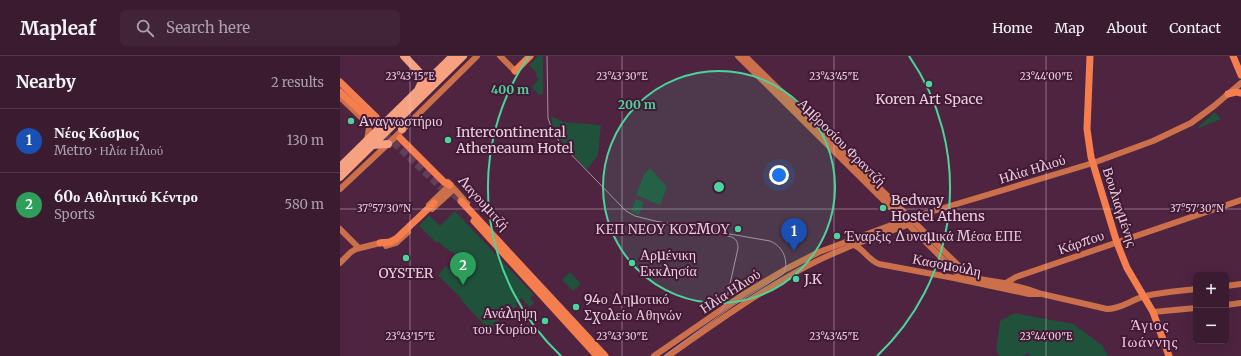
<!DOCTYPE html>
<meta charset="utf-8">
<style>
body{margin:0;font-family:Merriweather,serif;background:#412438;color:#f1f3f6}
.controls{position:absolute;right:12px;bottom:12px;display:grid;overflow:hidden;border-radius:6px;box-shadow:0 4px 16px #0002}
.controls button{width:36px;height:36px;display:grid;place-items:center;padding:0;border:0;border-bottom:1px solid #54394c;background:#3a1b30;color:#f1f3f6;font:20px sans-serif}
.you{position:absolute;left:439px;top:119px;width:14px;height:14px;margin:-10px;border:3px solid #fff;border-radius:50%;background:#1a73e8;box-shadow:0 0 0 6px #1a73e833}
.badge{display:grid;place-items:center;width:26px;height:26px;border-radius:50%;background:#95b2f1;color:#fff;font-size:13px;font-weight:700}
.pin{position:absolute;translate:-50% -33px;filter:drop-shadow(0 1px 2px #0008)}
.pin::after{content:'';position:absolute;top:21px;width:14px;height:12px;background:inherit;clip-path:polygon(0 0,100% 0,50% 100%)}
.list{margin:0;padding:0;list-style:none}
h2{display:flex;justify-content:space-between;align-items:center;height:52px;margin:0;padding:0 16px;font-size:17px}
h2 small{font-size:13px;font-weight:400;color:#aba1ab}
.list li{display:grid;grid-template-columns:26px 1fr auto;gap:12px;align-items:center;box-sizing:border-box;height:64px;padding:0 16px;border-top:1px solid #54394c}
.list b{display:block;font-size:15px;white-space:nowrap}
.list p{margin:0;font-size:13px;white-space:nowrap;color:#aba1ab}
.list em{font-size:13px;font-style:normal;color:#aba1ab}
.icon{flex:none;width:22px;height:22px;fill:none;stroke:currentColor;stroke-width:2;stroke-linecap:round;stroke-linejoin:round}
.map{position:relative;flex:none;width:901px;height:300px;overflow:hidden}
header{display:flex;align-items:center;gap:24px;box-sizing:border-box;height:56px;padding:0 20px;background:#3a1b30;border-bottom:1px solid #54394c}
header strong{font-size:19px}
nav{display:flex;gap:22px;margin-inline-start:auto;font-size:14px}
.search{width:280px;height:36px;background:#412438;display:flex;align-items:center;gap:10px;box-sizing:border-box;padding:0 14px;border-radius:6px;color:#aba1ab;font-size:15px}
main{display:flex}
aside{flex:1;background:#3a1b30}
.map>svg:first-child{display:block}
</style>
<header>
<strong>Mapleaf</strong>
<div class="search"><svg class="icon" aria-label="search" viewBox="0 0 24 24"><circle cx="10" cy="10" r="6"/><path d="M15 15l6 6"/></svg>Search here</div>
<nav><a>Home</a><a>Map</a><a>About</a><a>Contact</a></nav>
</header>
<main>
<aside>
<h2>Nearby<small>2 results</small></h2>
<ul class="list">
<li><span class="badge" style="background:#1a4fb4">1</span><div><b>Νέος Κόσμος</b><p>Metro · Ηλία Ηλιού</p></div><em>130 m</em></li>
<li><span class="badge" style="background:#2e9e5b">2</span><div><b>60ο Αθλητικό Κέντρο</b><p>Sports</p></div><em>580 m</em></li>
</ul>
</aside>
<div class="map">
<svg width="901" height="300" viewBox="0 0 901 300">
<rect width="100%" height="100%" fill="#4e2440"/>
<g fill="#1f513b">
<path d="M198,0H203V38L199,39L192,31L199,23L195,19L197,17L189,9Z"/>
<path d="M875,56L881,63L859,72L858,71Z"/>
<path d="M211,60L224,66L261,69L258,99L247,114L218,81L213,73Z"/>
<path d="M310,112L327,131L320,149L296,139L304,119Z"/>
<path d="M296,143L304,146L299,159L291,156Z"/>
<path d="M115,155L194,239L190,242L194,247L190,251L181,242L175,247L177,250L173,253L171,250L167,249L164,257L150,275L121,244L122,243L98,219L106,210L112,215L125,204L104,191L99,186L97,187L79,170L89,159L100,170Z"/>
<path d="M230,216L241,228L233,235L222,224Z"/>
<path d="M675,257L733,268L762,289L768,300H690L688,297L682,300H660L656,295L660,265Z"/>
</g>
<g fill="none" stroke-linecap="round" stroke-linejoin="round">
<g stroke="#653d58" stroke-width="7" stroke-dasharray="7 3.5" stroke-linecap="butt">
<path d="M31,65L108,138"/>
<path d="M106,131L121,145"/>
</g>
<g stroke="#cb704b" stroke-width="6">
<path d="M160,0L175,15"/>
<path d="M398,0L624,224"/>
<path d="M405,0L622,213L629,220L633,222L664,227L690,234L702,238L767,253C782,253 792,243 806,240C822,236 840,235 856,233"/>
<path d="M0,41L27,67L29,72L27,84"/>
<path d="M108,126L127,147"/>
<path d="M0,133L48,88L137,0"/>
<path d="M89,149L110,129"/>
<path d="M92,153L114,133"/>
<path d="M0,173L19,192"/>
<path d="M514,189C525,194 528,204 539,208L614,222L689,238H699"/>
<path d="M46,190L56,187L68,176"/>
<path d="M0,207L11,196L16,193L44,186"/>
<path d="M886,230L901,228"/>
<path d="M659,231L676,221L901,144"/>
<path d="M886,249L901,247"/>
<path d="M813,256L856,252"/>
<path d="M314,300L404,238L446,213L479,196L570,162L753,107L813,85L851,67L874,50L901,27"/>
<path d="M328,300C371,270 413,240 458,215C493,195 532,182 570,168"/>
</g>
<g stroke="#f47e4e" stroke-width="7">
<path d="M750,0L747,73L751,101L777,187L787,212L813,256L829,300"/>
<path d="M893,0L901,19"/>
<path d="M175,15L190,0"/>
<path d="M0,26L36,61"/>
<path d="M0,36L31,65"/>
<path d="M888,38L896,36L901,37"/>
<path d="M60,82L104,126L110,129"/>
<path d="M121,145L265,300"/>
<path d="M134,165L257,300"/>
<path d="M40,187L50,186L56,183L94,147"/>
</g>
<g stroke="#f6a180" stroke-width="8">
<path d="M64,0L79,16L81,21L82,26L79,32"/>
<path d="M61,61L62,73"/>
<path d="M32,89L48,88"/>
<path d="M0,111L113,0"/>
<path d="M0,121L123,0"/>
</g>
<g stroke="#ad8da1" stroke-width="1">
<path d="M207,0L208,62L213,77L222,89L286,155L295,160L315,165L430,185C443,190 450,206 443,218L394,249L324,300"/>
<path d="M380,256L383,252L386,246L398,192C398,185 395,181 388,180"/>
</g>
</g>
<path fill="none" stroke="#e8cddd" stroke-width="1" stroke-opacity="0.45" d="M70,0V300M282,0V300M494,0V300M706,0V300M0,153H901"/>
<circle cx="379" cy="131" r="116" fill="#4bd49b" fill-opacity=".12"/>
<g fill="none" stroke="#4bd49b" stroke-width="2">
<circle cx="379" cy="131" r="116"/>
<path d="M221 300A231 231 0 0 1 189 0M569 0A231 231 0 0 1 537 300"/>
</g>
<g fill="#4bd49b" stroke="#431a35" stroke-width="1.5">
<circle cx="589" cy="28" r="4"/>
<circle cx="11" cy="65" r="4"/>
<circle cx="108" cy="84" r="4"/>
<circle cx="543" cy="152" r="4"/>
<circle cx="398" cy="173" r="4"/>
<circle cx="497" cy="180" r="4"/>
<circle cx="66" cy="202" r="4"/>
<circle cx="292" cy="207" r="4"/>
<circle cx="456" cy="223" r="4"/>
<circle cx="236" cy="251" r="4"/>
<circle cx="205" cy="265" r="4"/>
</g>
<g text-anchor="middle" stroke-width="4" stroke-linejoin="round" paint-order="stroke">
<g font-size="14" fill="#e8cddd" stroke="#431a35" text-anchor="start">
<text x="589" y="48" text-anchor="middle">Koren Art Space</text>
<text x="19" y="70">Aναγνωστήριο</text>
<text x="116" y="81">Intercontinental<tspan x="116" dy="16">Atheneaum Hotel</tspan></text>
<text x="551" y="149">Bedway<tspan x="551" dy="16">Hostel Athens</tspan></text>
<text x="390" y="178" text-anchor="end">ΚΕΠ ΝΕΟΥ ΚΟΣΜΟΥ</text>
<text x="505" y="185">Έναρξις Δυναμικά Μέσα ΕΠΕ</text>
<text x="300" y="204">Αρμένικη<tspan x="300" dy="16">Εκκλησία</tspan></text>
<text x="66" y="222" text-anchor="middle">OYSTER</text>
<text x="464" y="228">J.K</text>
<text x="244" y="248">94ο Δημοτικό<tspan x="244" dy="16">Σχολείο Αθηνών</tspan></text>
<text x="197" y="262" text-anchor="end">Ανάληψη<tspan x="197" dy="16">του Κυρίου</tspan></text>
</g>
<g font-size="14" fill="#e8cddd" stroke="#431a35">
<text transform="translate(502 86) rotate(45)" y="5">Αμβροσίου Φραντζή</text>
<text transform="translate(692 113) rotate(-17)" y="5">Ηλία Ηλιού</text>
<text transform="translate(144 147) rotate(48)" y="5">Λαγουμιτζή</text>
<text transform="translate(780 151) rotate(72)" y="5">Βουλιαγμένης</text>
<text transform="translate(741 186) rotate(-19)" y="5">Κάρπου</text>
<text transform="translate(607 209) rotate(11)" y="5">Κασομούλη</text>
<text transform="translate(390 235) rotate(-33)" y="5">Ηλία Ηλιού</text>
</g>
<g font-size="15" letter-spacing="1" fill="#f6c0e1" stroke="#431a35">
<text x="810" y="274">Άγιος<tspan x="810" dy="17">Ιωάννης</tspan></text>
</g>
</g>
<g font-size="10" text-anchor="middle" fill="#e8cddd" stroke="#431a35" stroke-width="4" stroke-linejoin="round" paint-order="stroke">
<text x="70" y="24">23°43'15"E</text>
<text x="282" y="24">23°43'30"E</text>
<text x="494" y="24">23°43'45"E</text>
<text x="706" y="24">23°44'00"E</text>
<text x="44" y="156">37°57'30"N</text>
<text x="857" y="156">37°57'30"N</text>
<text x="70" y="284">23°43'15"E</text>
<text x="282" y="284">23°43'30"E</text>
<text x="494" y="284">23°43'45"E</text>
<text x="706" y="284">23°44'00"E</text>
</g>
<circle cx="379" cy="131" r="6" fill="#4bd49b" stroke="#431a35" stroke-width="2"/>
<g font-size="12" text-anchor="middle" font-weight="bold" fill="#4bd49b" stroke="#431a35" stroke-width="4" stroke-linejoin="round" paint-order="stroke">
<text x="170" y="38">400 m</text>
<text x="297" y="53">200 m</text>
</g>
</svg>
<div class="controls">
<button>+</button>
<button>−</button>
</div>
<div class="you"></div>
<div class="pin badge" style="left:454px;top:195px;background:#1a4fb4">1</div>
<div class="pin badge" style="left:123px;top:229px;background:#2e9e5b">2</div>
</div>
</main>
